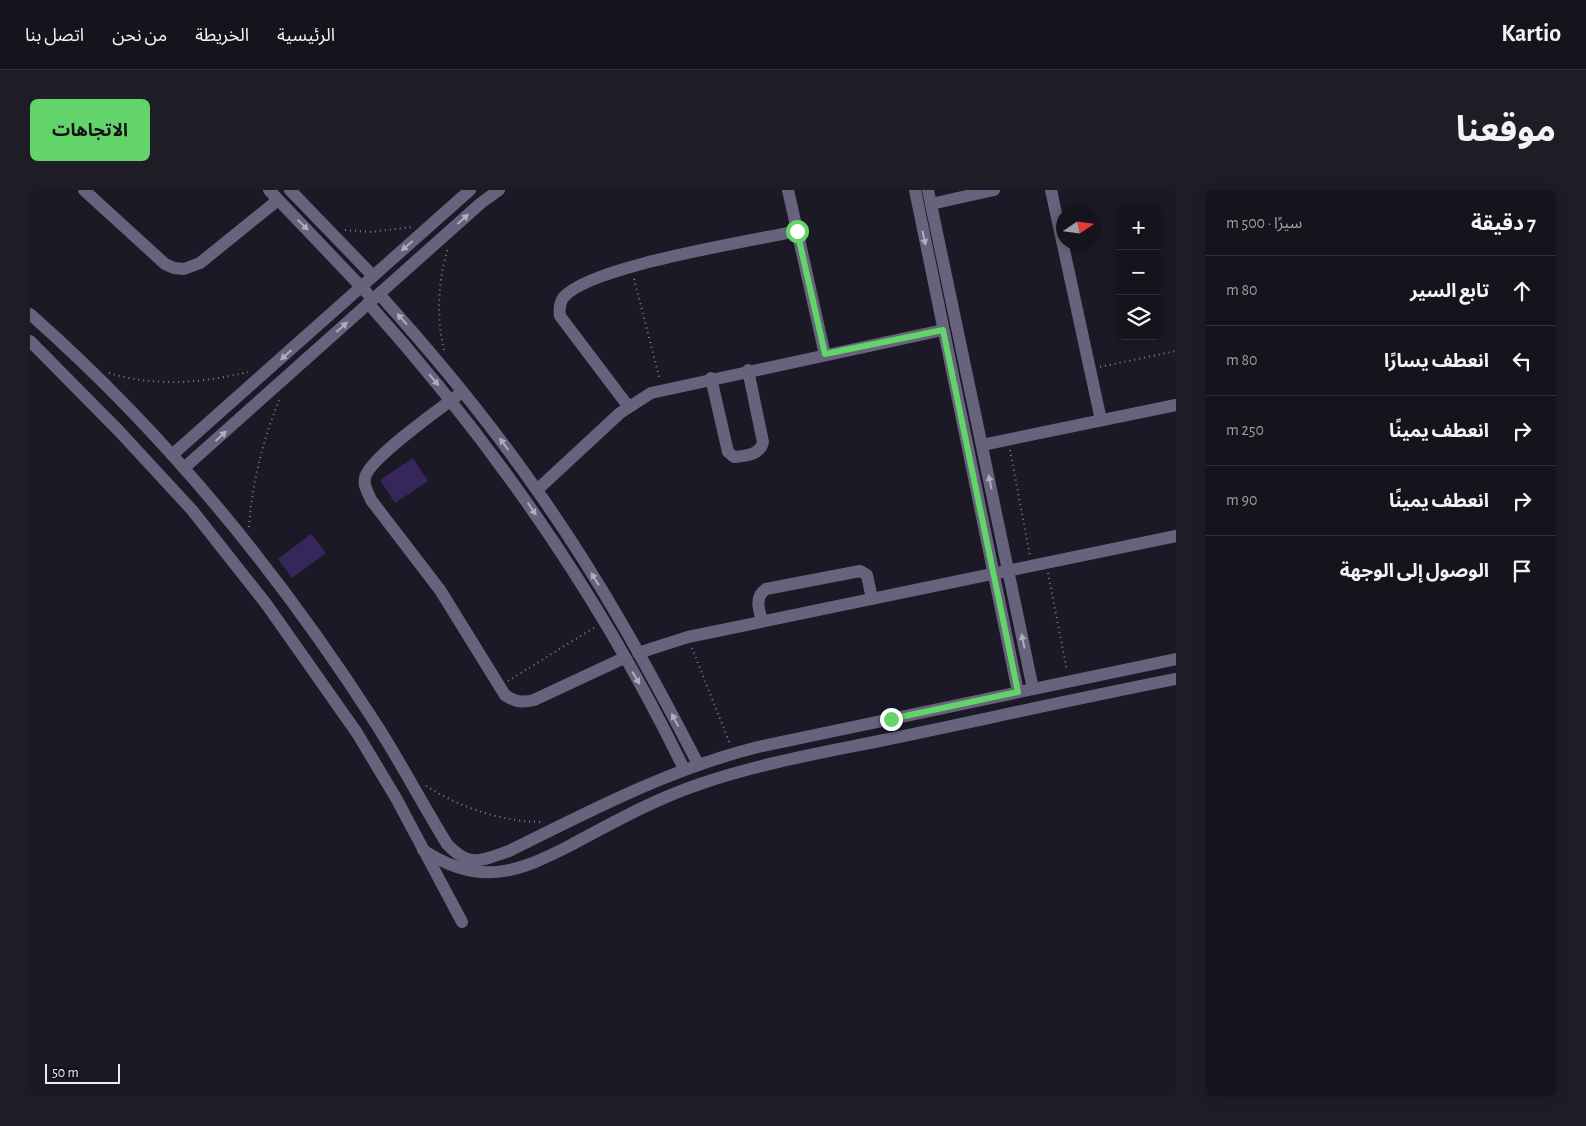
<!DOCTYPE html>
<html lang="ar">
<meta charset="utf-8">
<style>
body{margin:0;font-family:"Alegreya Sans","Noto Sans Arabic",sans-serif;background:#1e1c25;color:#f1f3f6;direction:rtl}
.controls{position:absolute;right:15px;top:15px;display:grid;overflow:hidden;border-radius:8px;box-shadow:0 2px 12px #0003}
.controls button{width:45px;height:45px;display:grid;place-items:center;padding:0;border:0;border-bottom:1px solid #34323b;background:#15131c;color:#f1f3f6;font:25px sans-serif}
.compass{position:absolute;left:1026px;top:15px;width:45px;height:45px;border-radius:50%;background:#15131c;box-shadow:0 2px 12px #0003;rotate:77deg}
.scale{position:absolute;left:15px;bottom:12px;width:75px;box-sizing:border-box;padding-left:5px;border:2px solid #ebeaf3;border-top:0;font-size:14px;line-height:18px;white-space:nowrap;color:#ebeaf3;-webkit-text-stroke:4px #13101d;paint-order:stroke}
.stop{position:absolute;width:15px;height:15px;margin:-11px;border:4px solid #63d469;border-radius:50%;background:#fff}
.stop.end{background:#63d469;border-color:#fff;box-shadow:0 1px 5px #0008}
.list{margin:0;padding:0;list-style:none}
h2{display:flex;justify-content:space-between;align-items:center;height:65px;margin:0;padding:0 20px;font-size:21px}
h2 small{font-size:16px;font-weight:400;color:#9d9ea3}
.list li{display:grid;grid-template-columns:32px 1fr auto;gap:15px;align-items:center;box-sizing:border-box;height:70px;padding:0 20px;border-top:1px solid #34323b}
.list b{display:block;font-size:19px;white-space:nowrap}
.list em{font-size:16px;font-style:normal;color:#9d9ea3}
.icon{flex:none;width:28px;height:28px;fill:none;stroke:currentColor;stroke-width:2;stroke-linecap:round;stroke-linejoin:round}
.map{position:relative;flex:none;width:1146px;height:906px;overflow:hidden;direction:ltr;border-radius:8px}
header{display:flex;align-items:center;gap:30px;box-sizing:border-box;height:70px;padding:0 25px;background:#15131c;border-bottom:1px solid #34323b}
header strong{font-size:24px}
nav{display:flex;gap:28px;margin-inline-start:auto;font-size:18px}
.intro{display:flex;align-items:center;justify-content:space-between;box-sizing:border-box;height:120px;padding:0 30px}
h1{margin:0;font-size:35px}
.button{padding:12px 22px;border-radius:8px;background:#63d469;color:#111;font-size:18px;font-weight:700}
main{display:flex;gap:30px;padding:0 30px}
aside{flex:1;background:#15131c;border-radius:8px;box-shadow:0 2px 12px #0003}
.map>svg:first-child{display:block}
</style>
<header>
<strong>Kartio</strong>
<nav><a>الرئيسية</a><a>الخريطة</a><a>من نحن</a><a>اتصل بنا</a></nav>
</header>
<div class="intro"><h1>موقعنا</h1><a class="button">الاتجاهات</a></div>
<main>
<aside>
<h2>7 دقيقة<small>سيرًا · 500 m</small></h2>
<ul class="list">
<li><svg class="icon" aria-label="ahead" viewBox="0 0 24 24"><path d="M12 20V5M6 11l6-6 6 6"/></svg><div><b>تابع السير</b></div><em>80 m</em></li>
<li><svg class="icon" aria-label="left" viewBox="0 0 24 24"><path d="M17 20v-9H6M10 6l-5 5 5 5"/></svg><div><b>انعطف يسارًا</b></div><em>80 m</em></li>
<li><svg class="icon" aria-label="right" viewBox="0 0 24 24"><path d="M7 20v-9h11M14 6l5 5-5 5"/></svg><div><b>انعطف يمينًا</b></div><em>250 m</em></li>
<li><svg class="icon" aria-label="right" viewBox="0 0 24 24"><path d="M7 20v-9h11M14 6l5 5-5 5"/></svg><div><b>انعطف يمينًا</b></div><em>90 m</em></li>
<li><svg class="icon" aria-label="arrive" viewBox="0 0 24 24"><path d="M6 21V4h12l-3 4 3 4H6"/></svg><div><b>الوصول إلى الوجهة</b></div></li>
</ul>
</aside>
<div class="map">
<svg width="1146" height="906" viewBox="0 0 1146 906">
<rect width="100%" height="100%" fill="#1c1926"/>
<g fill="#36265a">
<path d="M383,268L398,291L365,313L350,290Z"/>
<path d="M281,344L296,363L262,388L248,369Z"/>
</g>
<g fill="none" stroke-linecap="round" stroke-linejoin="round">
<g stroke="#807e89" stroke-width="2" stroke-dasharray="1 4" stroke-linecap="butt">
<path d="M315,40L341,42L382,37"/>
<path d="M604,89L630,190"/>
<path d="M414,160C406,128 408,90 418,58"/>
<path d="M1070,177L1146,161"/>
<path d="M79,183C125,197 172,193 218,182"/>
<path d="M980,260L1000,366"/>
<path d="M219,337C222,293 233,249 250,208"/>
<path d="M1018,383L1037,481"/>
<path d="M662,458L700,554"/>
<path d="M478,491L565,437"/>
<path d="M396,596C429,617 472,632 512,632"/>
</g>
<g stroke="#68637c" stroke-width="12">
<path d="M54,0L135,74L144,78L154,79L170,73L248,10"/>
<path d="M239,0L337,103"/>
<path d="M260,0L343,86"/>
<path d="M758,0L795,165"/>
<path d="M885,0L988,502"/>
<path d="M898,0L1003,499"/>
<path d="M1021,0L1071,230"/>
<path d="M901,14L964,0"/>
<path d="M349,104C405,166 458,230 506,299C568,386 619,479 668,574"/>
<path d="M338,113C464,254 572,409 654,579"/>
<path d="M0,124C136,244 251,385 348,537C372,575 393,615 417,654C439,678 450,671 479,661C560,621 639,579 728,557L1146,469"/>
<path d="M0,151L89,241L162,320L237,415L327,543L366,608L432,732"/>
<path d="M681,188L698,262L704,267C716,266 730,265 733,252L718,180"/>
<path d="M428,205C410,219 338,269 335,288C333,296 338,302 341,310L410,400L475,505C485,512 492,513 504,510L594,468"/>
<path d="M598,216L530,126C529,119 529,114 533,108C558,76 722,51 767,41"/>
<path d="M952,255L1146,215"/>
<path d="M142,265L440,0"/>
<path d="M154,278L451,13L469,0"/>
<path d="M507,300L590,223L621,203L913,140"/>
<path d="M732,431C729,420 724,407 736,399L830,381L837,385L842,409"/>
<path d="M608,463L658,447L1146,346"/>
<path d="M393,660C449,697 487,683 541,655C584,632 625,609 670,594C731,573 796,562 859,549C955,529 1050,508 1146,489"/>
</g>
</g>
<defs><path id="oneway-solid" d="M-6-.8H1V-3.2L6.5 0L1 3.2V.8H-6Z" transform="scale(1.25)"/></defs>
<g fill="#b0adbd">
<use href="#oneway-solid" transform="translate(433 29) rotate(-42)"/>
<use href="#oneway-solid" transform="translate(273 35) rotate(45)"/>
<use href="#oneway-solid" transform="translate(894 48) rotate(78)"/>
<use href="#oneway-solid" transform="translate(377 56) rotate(139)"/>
<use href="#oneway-solid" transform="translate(372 129) rotate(-132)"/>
<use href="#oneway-solid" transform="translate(312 137) rotate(-42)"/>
<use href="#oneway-solid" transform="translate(256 165) rotate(138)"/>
<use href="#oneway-solid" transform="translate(404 190) rotate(50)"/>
<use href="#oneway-solid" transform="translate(191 246) rotate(-42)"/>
<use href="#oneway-solid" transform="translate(474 254) rotate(-126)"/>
<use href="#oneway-solid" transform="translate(960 292) rotate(-102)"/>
<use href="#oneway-solid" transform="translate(502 319) rotate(56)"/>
<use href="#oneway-solid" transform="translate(565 389) rotate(-122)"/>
<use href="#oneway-solid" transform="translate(993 451) rotate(-102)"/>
<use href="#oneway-solid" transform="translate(606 488) rotate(60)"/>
<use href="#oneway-solid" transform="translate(645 530) rotate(-118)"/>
</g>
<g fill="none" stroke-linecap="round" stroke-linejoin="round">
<path stroke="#63d469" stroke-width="6" d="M767,41L795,164L913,140L988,502L861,529"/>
</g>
</svg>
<div class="controls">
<button>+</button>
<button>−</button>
<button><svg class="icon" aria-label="layers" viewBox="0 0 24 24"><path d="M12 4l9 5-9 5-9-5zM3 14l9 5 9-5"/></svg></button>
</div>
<svg class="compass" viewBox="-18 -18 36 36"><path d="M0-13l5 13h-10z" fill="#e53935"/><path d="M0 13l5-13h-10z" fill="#9d9ea3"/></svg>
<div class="scale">50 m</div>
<div class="stop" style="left:767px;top:41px"></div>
<div class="stop end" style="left:861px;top:529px"></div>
</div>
</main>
